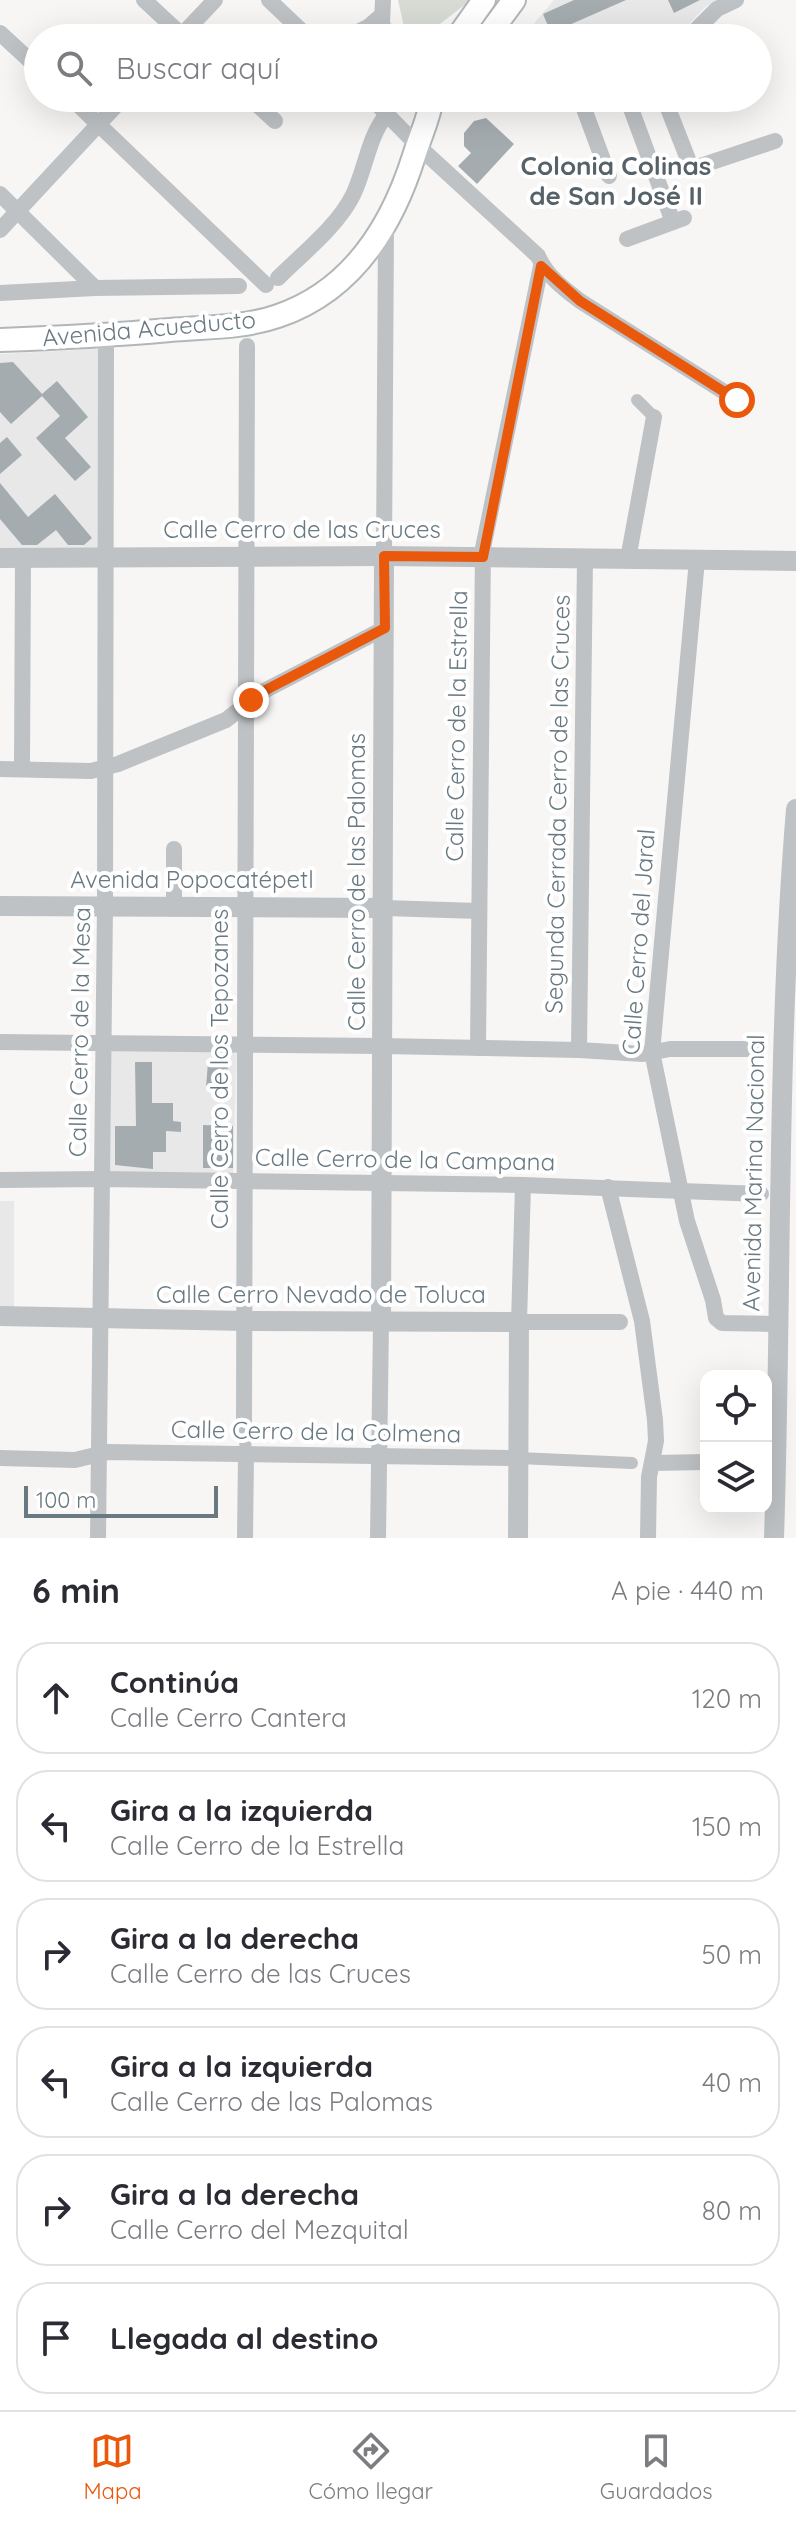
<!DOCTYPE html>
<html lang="es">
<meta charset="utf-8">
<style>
body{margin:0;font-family:Quicksand,sans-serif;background:#f7f7f7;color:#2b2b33}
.controls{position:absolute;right:24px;bottom:24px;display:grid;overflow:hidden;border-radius:16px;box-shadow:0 8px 32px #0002}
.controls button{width:72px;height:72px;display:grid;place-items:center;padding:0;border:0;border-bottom:2px solid #e1e1e2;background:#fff;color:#2b2b33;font:40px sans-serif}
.scale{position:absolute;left:24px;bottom:20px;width:194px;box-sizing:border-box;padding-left:8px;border:4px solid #697981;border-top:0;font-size:22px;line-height:28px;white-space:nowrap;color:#697981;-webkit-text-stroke:6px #fff;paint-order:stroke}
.stop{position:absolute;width:24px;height:24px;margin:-18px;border:6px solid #ea580c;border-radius:50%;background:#fff}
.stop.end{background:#ea580c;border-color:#fff;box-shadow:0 2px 8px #0008}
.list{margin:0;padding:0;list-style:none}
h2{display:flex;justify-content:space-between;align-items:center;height:104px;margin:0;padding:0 32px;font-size:34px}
h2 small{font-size:26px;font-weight:400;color:#7c7c81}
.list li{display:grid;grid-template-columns:52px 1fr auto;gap:24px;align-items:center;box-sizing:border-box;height:112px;margin:0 16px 16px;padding:0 16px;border:2px solid #e1e1e2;border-radius:32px}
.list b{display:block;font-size:30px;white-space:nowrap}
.list p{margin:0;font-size:26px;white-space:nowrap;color:#7c7c81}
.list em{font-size:26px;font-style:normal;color:#7c7c81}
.icon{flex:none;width:44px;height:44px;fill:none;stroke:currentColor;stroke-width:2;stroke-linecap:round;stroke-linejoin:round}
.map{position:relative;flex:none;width:796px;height:1538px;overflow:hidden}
.search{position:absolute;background:#fff;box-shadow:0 8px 32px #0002;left:24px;right:24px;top:24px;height:88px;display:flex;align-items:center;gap:20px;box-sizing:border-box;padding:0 28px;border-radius:44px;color:#7c7c81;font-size:30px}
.sheet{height:872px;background:#fff}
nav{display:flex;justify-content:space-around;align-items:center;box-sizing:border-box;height:112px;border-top:2px solid #e1e1e2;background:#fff;font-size:22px;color:#7c7c81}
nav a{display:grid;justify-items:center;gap:4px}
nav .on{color:#ea580c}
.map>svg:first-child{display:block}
</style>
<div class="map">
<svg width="796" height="1538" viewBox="0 0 796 1538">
<rect width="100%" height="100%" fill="#f7f6f4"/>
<g fill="#e7e8e7">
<path d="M554,0H718L705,7L676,38H659L648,30L634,26L619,29L602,38H526L536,21Z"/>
<path d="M98,349L99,557L0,556V354Z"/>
<path d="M237,1047L233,1178L110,1176L109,1048Z"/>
<rect x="0" y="1201" width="14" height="114"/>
</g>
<path fill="#d7dbd4" d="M398,0H471L423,37L405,31Z"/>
<g fill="#a4acb0">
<path d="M574,0H626L551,33L543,14Z"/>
<path d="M668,0H700L674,13Z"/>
<path d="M486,118L514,144L477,184L458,166L471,153L464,146V133L474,121Z"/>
<path d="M13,362L42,394L57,381L88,417L65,438L91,467L75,481L36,438L60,416L42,396L11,424L0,412V363Z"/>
<path d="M7,437L22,455L0,474V443Z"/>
<path d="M0,483L28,517L55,494L92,538L84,545H68L56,530L37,545H22L0,519Z"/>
<path d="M135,1062H152V1103H173V1121L181,1122V1132L166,1131V1152H153V1169L115,1165V1126H136Z"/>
<path d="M208,1062L228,1063L226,1089L206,1088Z"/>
<path d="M203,1125L233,1126V1168H203Z"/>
</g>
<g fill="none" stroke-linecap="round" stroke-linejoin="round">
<defs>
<g id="secondary">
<path d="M457,38L484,0"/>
<path d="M486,38L514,0"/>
<path d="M0,340C57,338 113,335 170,330C205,327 244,328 278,316C352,291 392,226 414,156C420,136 429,119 432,98"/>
</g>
</defs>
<use href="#secondary" stroke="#b1b6b9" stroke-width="26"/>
<g stroke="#bec2c5" stroke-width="12">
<path d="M637,400L654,417"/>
<path d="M244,1421L246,1456"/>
<path d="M518,1458L632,1463"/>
</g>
<g stroke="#bec2c5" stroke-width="16">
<path d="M144,0L185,38"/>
<path d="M269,0L309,38"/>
<path d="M383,0L382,23L388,38"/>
<path d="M0,33L38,68"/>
<path d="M179,38L215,0"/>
<path d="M346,38L368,27L382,15"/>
<path d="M688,38L717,9L736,0"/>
<path d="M71,98L266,285"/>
<path d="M250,98L275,121"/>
<path d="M371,98L417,145L538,256C546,275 563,288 580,301L737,400"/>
<path d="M580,98L609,176"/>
<path d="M627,98L673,222"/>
<path d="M664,98L691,167H697L775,141"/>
<path d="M0,194L95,288"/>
<path d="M0,230L123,98"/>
<path d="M627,239L684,218"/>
<path d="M278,278C303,253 337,227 353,195C366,168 368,137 387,114"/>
<path d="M0,293L95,288L239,286"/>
<path d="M384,556L386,225"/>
<path d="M628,559L654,417"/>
<path d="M697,560L652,1052L687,1221L713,1300L716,1318L722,1323L776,1324"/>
<path d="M0,769L91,771L118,764L226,720L260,693L385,628"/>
<path d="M22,769L23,558"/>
<path d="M174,849V907"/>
<path d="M384,908L479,911"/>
<path d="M0,1042L382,1046L579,1050L643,1054L670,1049H755"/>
<path d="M478,1048L483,548L541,266"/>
<path d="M579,1050L585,558"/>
<path d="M0,1180L102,1179L523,1185L761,1194"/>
<path d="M523,1185L519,1322H620"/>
<path d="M608,1187L642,1321L655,1420L656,1441L649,1477L648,1538"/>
<path d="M244,1421L247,346"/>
<path d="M0,1458L75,1460L108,1452L518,1458"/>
<path d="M652,1463L706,1462"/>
<path d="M98,1538L105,906L106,335"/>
<path d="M245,1538L246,1456"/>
<path d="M378,1538L381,1323"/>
</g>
<g stroke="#bec2c5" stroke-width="20">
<path d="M0,558L384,556L796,561"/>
<path d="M0,906L384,908"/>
<path d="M0,1316L244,1321L519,1322L518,1538"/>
<path d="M381,1323L384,556"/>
<path d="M774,1538C782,1295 776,1052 796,809"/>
</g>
<use href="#secondary" stroke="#fff" stroke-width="22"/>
</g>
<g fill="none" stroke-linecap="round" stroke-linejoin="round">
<path stroke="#ea580c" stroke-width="10" d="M251,700L260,693L385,628L384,556L483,557L541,266L580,301L737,400"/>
</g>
<g text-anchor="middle" stroke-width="8" stroke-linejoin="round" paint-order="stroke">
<g font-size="24" fill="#697981" stroke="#fff">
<text transform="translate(149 329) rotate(-5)" y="8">Avenida Acueducto</text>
<text x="302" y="538">Calle Cerro de las Cruces</text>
<text transform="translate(457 726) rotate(-89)" y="8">Calle Cerro de la Estrella</text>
<text transform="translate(558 804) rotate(-89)" y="8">Segunda Cerrada Cerro de las Cruces</text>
<text x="192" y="888">Avenida Popocatépetl</text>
<text transform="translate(357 882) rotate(-90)" y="8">Calle Cerro de las Palomas</text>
<text transform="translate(639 942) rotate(-86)" y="8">Calle Cerro del Jaral</text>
<text transform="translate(80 1032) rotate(-89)" y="8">Calle Cerro de la Mesa</text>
<text transform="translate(220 1069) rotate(-90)" y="8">Calle Cerro de los Tepozanes</text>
<text transform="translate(405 1160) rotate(1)" y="8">Calle Cerro de la Campana</text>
<text transform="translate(754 1173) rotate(-89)" y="8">Avenida Marina Nacional</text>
<text x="321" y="1303">Calle Cerro Nevado de Toluca</text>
<text transform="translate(316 1432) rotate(1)" y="8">Calle Cerro de la Colmena</text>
</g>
<g font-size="26" font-weight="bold" fill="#566267" stroke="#fff">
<text x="616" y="175">Colonia Colinas<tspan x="616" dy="30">de San José II</tspan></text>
</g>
</g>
</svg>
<div class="controls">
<button><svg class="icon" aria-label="locate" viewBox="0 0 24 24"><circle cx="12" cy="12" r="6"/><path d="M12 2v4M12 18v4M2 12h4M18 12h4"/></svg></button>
<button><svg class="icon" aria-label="layers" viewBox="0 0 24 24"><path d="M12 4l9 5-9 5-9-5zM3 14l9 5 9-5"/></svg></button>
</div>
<div class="scale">100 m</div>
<div class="stop" style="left:737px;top:400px"></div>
<div class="stop end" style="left:251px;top:700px"></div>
<div class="search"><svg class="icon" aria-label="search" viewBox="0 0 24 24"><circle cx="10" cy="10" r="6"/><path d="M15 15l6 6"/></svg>Buscar aquí</div>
</div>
<section class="sheet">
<h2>6 min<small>A pie · 440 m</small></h2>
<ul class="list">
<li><svg class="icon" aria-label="ahead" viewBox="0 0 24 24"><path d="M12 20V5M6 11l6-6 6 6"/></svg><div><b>Continúa</b><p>Calle Cerro Cantera</p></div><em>120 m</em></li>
<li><svg class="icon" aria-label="left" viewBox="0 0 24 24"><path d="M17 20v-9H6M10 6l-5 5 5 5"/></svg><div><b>Gira a la izquierda</b><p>Calle Cerro de la Estrella</p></div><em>150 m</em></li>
<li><svg class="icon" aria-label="right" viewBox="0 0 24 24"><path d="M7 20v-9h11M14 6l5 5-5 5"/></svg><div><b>Gira a la derecha</b><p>Calle Cerro de las Cruces</p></div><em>50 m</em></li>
<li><svg class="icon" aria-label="left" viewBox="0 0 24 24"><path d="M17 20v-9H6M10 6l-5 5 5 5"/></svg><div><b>Gira a la izquierda</b><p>Calle Cerro de las Palomas</p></div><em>40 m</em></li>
<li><svg class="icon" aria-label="right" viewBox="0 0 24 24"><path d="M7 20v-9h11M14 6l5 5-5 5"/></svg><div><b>Gira a la derecha</b><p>Calle Cerro del Mezquital</p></div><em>80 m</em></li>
<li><svg class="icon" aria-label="arrive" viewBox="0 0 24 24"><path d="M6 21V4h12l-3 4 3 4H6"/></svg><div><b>Llegada al destino</b></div></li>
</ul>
</section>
<nav>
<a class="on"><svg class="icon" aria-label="map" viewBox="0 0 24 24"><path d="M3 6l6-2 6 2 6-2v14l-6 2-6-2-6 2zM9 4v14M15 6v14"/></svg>Mapa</a>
<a><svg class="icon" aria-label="directions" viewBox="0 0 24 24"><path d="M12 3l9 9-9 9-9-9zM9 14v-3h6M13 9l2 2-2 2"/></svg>Cómo llegar</a>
<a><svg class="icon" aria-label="saved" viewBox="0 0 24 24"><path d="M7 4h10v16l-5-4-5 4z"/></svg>Guardados</a>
</nav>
